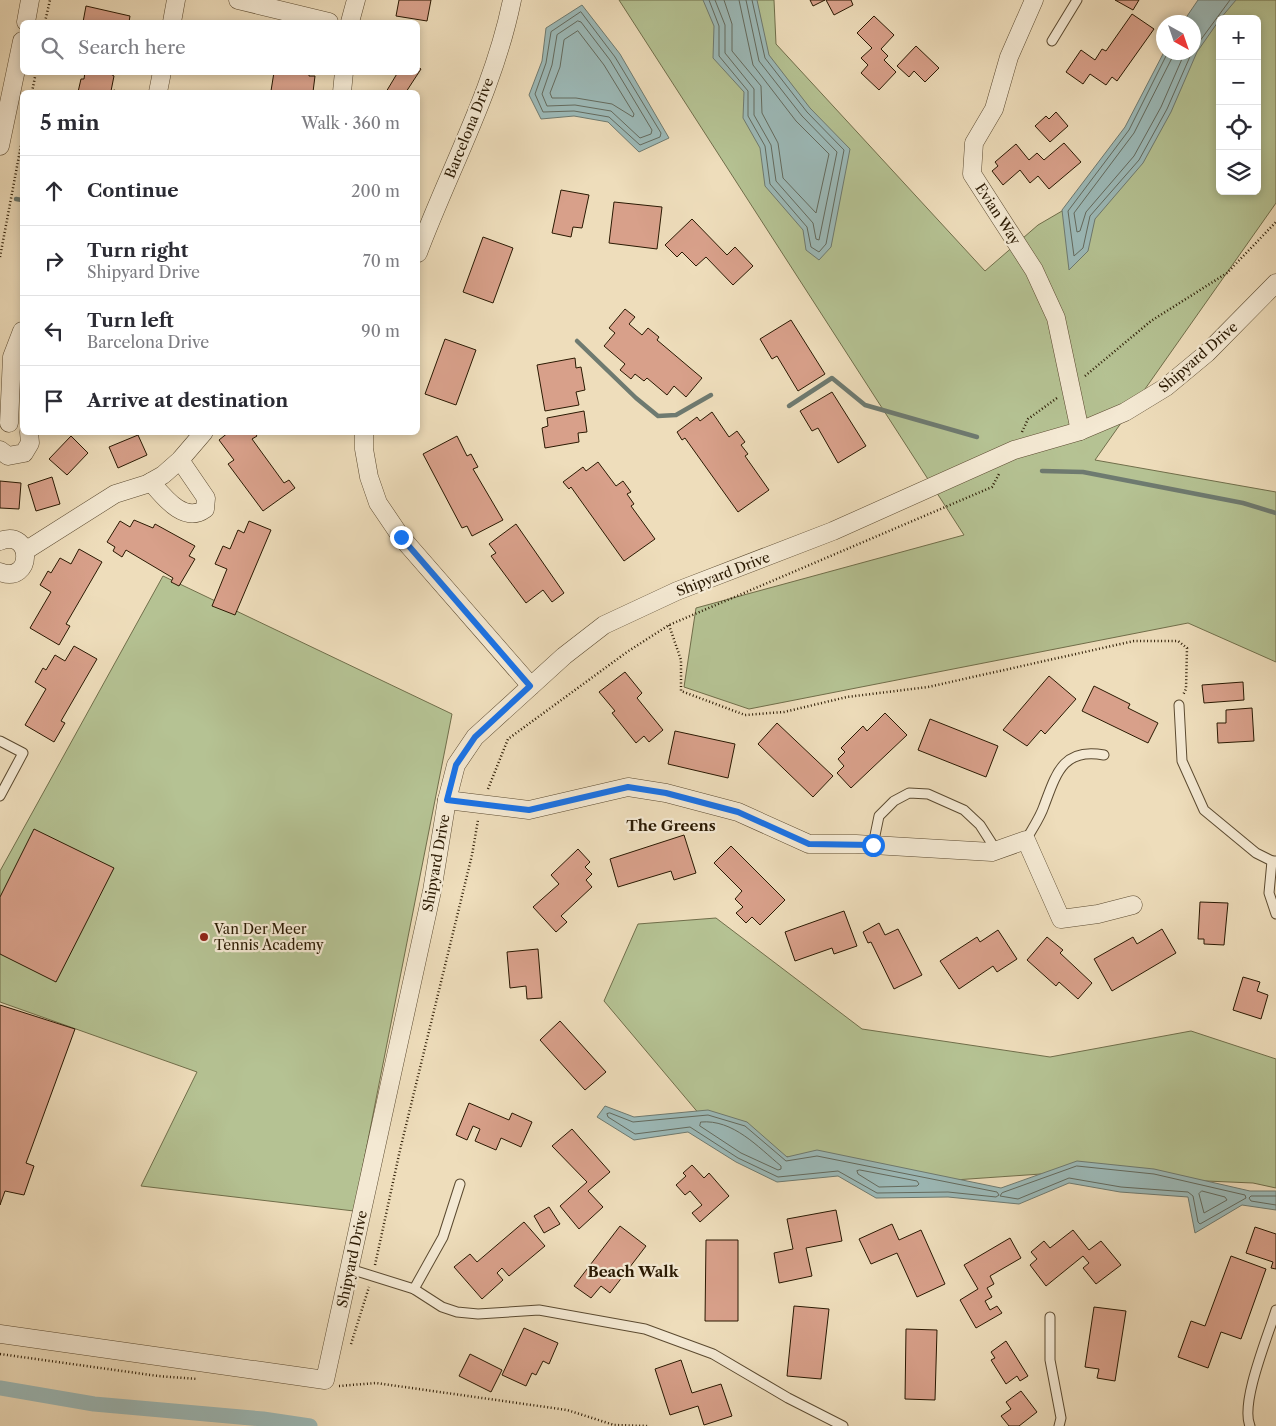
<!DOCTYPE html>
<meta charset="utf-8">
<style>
body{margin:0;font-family:"Libre Caslon Text",serif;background:#f7f7f7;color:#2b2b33}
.controls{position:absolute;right:15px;top:15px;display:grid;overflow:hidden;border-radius:8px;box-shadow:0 2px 8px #0003}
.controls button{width:45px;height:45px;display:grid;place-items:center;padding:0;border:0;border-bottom:1px solid #e1e1e2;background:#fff;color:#2b2b33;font:25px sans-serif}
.compass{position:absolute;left:1156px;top:15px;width:45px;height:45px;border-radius:50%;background:#fff;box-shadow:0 2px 8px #0003;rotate:140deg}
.stop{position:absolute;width:15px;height:15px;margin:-11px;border:4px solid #1a73e8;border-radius:50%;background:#fff}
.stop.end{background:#1a73e8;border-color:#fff;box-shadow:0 1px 5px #0008}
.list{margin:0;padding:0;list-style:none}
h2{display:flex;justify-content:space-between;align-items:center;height:65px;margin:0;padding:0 20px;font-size:21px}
h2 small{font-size:16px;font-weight:400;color:#7c7c81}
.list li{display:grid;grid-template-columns:32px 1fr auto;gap:15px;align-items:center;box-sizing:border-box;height:70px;padding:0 20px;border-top:1px solid #e1e1e2}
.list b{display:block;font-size:19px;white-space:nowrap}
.list p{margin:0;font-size:16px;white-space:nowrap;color:#7c7c81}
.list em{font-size:16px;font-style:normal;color:#7c7c81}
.icon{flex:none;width:28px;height:28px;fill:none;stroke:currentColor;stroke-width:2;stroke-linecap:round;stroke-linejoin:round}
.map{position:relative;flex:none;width:1276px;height:1426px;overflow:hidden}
.search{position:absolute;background:#fff;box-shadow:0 2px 8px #0003;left:20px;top:20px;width:400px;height:55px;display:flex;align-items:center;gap:12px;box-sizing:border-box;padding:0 18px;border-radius:8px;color:#7c7c81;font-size:19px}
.panel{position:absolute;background:#fff;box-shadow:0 2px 8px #0003;left:20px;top:90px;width:400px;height:345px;border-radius:8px}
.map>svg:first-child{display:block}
</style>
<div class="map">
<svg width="1276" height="1426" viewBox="0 0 1276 1426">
<rect width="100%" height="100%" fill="#edb"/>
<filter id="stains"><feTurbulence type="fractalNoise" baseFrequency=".004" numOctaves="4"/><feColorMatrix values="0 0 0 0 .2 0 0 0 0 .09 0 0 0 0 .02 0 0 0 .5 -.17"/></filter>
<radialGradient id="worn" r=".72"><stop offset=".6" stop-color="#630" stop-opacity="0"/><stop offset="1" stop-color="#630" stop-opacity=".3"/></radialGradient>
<g fill="#b5c293" stroke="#706e4a" fill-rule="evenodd">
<path d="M619,0H774L776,44L985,271L1038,225L1098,190L1194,52L1211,0H1276V203L1095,460L1276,492V662L1188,623L749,709L684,687L696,608L964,535ZM1220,19H1257V191H1220Z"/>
<path d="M163,576L452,714L354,1211L141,1186L197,1072L0,1002V871Z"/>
<path d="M716,918L862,1029L1050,1057L1191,1031L1276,1059V1188L1253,1183L1041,1174L940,1181L727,1147L604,1001L638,924Z"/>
</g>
<g fill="#9cbab9" stroke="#6e7a70">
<path d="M703,0H757L769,55L810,108L850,149L831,247L819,260L806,250L803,230L765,186L760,148L743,118L744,92L713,58L714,26Z"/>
<path d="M1198,0H1236L1220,19L1197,52L1171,112L1143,163L1095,219L1088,251L1069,270L1062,210L1125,127L1164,52H1194V22H1183Z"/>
<path d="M582,5L620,54L669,138L639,152L608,122L574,116L541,119L529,95L542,61L546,28Z"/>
<path d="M605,1106L634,1117L708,1110L747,1122L787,1157L817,1150L1001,1188L1077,1161L1154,1169L1250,1191H1276V1210L1242,1205L1195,1233L1188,1197L1120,1192L1069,1183L1019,1204L948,1197L876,1198L838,1176L777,1182L736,1162L688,1132L634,1140L597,1117Z"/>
</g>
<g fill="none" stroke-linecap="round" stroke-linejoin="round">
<g stroke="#636a5e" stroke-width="1">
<path d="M709,0L719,26V56L748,91V116L765,146L770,184L807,227L811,247L819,252L826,244L844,150L807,112L765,58L752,0"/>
<path d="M715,0L725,25V53L754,89V115L771,145L776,181L813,223L816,239L819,240L837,152L802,116L759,61L746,0"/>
<path d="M724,0L732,24V51L761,86L762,113L778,143L783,178L816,213L829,154L796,121L753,65L739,0"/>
<path d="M581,12L615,57L661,133L660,137L640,145L609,117L574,111L543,112L535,94L546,63L551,32Z"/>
<path d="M578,21L581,22L610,60L652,130L651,134L640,138L611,111L575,105L547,106L542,94L552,65L557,35Z"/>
<path d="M578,31L604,65L634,114L633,117L612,104L576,98H552L550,93L560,67L564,40Z"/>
<path d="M1194,49L1230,0"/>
<path d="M1168,52L1129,130L1068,211L1074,256L1083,248L1090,216L1139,160L1167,109L1192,52"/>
<path d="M1175,52L1134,133L1074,213L1077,232L1080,231L1086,212L1134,156L1161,107L1185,52"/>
<path d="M610,1113L633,1122L708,1115L745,1126L786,1161L817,1156L997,1192L999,1195L996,1197L948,1192L877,1193L838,1171L778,1177L738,1158L690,1127L635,1134L608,1117L607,1114Z"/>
<path d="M701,1122C733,1119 758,1147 781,1166V1169L778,1170L741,1153L700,1126Z"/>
<path d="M1077,1166L1154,1174L1245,1195L1246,1198L1200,1224L1198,1222L1193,1196L1188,1192L1121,1187L1069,1178L1018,1199L1000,1196L1002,1193Z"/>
<path d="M860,1170L917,1181L919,1184L917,1186L879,1187L858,1174L857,1171Z"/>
<path d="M1202,1191L1225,1197L1227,1200L1204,1213L1199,1194Z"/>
<path d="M1276,1196H1251L1249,1198L1251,1201L1276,1205"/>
</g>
<g stroke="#6e7a70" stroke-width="4.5">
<path d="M16,199L22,200"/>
<path d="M577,341L636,398L658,416L676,415L711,395"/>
<path d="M789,406L832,378L865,405L977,437"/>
<path d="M1042,471L1083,472L1243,503L1276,513"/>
</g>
<path stroke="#9cbab9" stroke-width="15" d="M0,1388L94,1404L263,1419L310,1426"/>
</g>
<g fill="#d8a08a" stroke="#2a1902">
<path d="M399,0H431L427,21L396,16Z"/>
<path d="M810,0H825L813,6Z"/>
<path d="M826,0H851L853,5L834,15Z"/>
<path d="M1115,0H1139L1133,10Z"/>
<path d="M86,6L130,16L129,22H83Z"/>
<path d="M1132,14L1154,29L1117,81L1112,77L1106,85L1090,74L1083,84L1066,72L1081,50L1095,60L1102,49L1106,51Z"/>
<path d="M874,16L894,35L881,49L888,56L884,60L896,72L879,90L861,73L868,65L861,58L872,48L857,33Z"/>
<path d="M916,46L939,68L925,82L914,71L909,77L897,66Z"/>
<path d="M418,67L421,69L406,92H386L398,72H418Z"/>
<path d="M85,72H107L114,76L111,91L115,90V92H78L81,79H84Z"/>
<path d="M274,72H309V76H315L313,92L271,91Z"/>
<path d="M1056,112L1068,126L1050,142L1035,126L1046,116L1049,119Z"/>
<path d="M1064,143L1081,162L1049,189L1038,176L1030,183L1020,170L1003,185L992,171L998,166L995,162L1016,144L1029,160L1037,153L1044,160Z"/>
<path d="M561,190L589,195L582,228L573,227L571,237L552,233Z"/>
<path d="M614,202L662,207L657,249L609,243Z"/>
<path d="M692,219L727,255L735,247L753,266L733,285L706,257L696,266L682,252L677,257L665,245Z"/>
<path d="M483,237L513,248L493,303L463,292Z"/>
<path d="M625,309L635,317L629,324L642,335L648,328L659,337L657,340L702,378L686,397L674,386L667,395L647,378L644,381L635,374L631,379L620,370L625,364L604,346L615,333L609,328Z"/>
<path d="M791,320L825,374L798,391L777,356L772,359L760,339Z"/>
<path d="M445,339L476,350L456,405L425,394Z"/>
<path d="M575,358L576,368L581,367L585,390L576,392L579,405L545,411L537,365Z"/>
<path d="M832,392L866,446L838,463L818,428L812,431L800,411Z"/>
<path d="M584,411L587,432L578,433L579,442L545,448L542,428L548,426L547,418Z"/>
<path d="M712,412L729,437L737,431L745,442L741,445L748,454L745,456L769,490L738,512L685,438L682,440L677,432L697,417L700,421Z"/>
<path d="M229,432H254L257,436L252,439L284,483L289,480L295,488L263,511L228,464L234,460L219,440Z"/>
<path d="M138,435L147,455L118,468L109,447Z"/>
<path d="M71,436L88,453L67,475L49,459Z"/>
<path d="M457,436L467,456L471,454L478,467L473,469L503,520L472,536L467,526L462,528L423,454Z"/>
<path d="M598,462L616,486L623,481L631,492L627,494L634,504L631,506L655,539L624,561L571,487L569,489L563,482L583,467L586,471Z"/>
<path d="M52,477L60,504L36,511L28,485Z"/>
<path d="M0,481L21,483L19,509L0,508Z"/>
<path d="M134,520L153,528L155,524L195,546L189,556L195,559L179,586L171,582L173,578L126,550L122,557L113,551L115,547L107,542L120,521L130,527Z"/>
<path d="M249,521L271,530L235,615L212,606L227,569L215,564L223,546L230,549L238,530L244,533Z"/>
<path d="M516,524L564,593L552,602L543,590L526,603L491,556L496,553L489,544Z"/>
<path d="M79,549L102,562L66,624L70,626L59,645L30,628L51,592L40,585L48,571L51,573L60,558L71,564Z"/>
<path d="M74,646L97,659L61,721L65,723L54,742L25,725L46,689L35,682L43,668L46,670L55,655L65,661Z"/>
<path d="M625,672L642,693L637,698L663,730L649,742L644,736L636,743L612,713L615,711L599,692Z"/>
<path d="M1049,676L1076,699L1045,734L1041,730L1027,746L1003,730Z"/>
<path d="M1243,682L1244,700L1204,703L1202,685Z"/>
<path d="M1094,686L1130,704L1128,708L1158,723L1148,743L1082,711Z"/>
<path d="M1252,708L1254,741L1218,743L1217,723H1226V710Z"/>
<path d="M885,713L907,735L851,788L837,773L844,766L838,759L845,752L841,748L863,726L867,731Z"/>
<path d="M930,719L998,746L986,777L918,750Z"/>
<path d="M777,723L833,776L813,797L758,744Z"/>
<path d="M675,731L735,744L728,778L668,764Z"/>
<path d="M34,829L114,868L56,982L0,954V897Z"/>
<path d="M684,835L696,873L674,880L671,871L618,887L610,859Z"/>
<path d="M731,846L785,900L760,925L752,917L746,923L736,913L743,907L735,899L742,891L714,863Z"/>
<path d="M578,849L590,862L585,867L592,874L586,880L592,887L561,916L567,922L556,932L533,907L559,884L551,875Z"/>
<path d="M1200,902L1228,903L1224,945L1204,944V939H1198Z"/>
<path d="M844,911L857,946L834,954L832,948L795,961L785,932Z"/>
<path d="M879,923L885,935L898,929L922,975L894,989L871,942L868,943L863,932Z"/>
<path d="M1162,929L1176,953L1112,991L1094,959L1133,937L1137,944Z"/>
<path d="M998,930L1017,959L997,972L993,966L959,989L940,961L977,937L980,942Z"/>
<path d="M1047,937L1063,950L1060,953L1092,983L1078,999L1059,982L1056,986L1027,960Z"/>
<path d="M538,949L542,998L527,999L526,986L510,988L507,952Z"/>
<path d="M1243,977L1260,982L1257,991L1268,995L1261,1019L1233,1010Z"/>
<path d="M0,1005L75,1029L26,1163L34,1166L24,1195L5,1191L0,1205Z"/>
<path d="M560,1021L606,1072L585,1090L540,1040Z"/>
<path d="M469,1103L509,1120L512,1113L532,1122L521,1147L501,1138L496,1150L475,1141L480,1129L473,1126L467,1140L456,1135Z"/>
<path d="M572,1129L610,1172L588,1191L603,1207L579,1229L560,1206L587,1182L552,1146Z"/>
<path d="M692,1165L704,1178L709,1173L729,1196L700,1222L692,1213L702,1205L690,1191L685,1195L676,1185L686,1176L683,1173Z"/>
<path d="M549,1207L560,1224L544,1233L534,1216Z"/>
<path d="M836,1210L842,1241L806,1248L812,1276L779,1283L774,1253L793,1249L787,1219Z"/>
<path d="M524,1222L545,1246L509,1276L502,1268L497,1273L503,1280L482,1299L454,1267L470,1254L477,1262Z"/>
<path d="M892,1224L899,1240L921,1230L945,1284L917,1297L897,1253L871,1264L859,1239Z"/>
<path d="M620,1226L646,1246L610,1293L601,1286L591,1298L574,1286Z"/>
<path d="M1255,1227L1276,1234V1269L1271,1268L1273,1262L1246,1253Z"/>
<path d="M1073,1230L1089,1250L1101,1241L1121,1265L1096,1284L1083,1268L1089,1263L1083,1256L1046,1286L1030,1265L1037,1259L1031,1252L1044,1241L1050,1248Z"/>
<path d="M1010,1238L1021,1258L990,1276L994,1284L987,1288L992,1297L985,1301L990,1310L997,1306L1002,1313L976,1328L960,1300L978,1289L964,1265Z"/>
<path d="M706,1240H738V1321H705Z"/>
<path d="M1231,1256L1266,1269L1241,1339L1221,1332L1208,1368L1178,1357L1191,1321L1205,1326Z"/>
<path d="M794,1306L829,1309L821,1379L787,1376Z"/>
<path d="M1094,1307L1126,1311L1115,1381L1097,1378L1099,1369L1085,1367Z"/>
<path d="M524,1328L558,1343L549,1364L543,1361L536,1375L532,1373L526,1386L502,1375Z"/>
<path d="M906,1329L937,1330L935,1400L905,1399Z"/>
<path d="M1006,1341L1028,1376L1020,1381L1017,1376L1006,1384L991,1360L995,1358L991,1352Z"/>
<path d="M470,1354L502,1370L491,1392L459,1376Z"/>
<path d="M681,1360L692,1393L721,1384L732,1416L704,1425L698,1406L670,1415L655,1369Z"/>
<path d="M1021,1391L1037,1412L1019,1426H1009L1001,1416L1011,1409L1006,1402Z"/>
</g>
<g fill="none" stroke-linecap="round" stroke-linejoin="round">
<defs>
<g id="lane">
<path d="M1052,41L1077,0"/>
<path d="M1179,705L1182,761L1204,810L1256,853L1272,861"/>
<path d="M0,741L23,753L0,796"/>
<path d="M1026,840C1032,829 1040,818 1044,806C1056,774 1063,747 1104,755"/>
<path d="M873,845L879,816L894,801L909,793L928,794L964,810L980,825L996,850"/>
<path d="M1276,861H1272L1269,893L1276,914"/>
<path d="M350,1269L414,1289L442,1307L457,1312L478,1314L539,1310L645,1329L713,1354L788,1398L843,1426"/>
<path d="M414,1289L443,1237L460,1184"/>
<path d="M1050,1317V1360L1061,1418L1059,1426"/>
<path d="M1250,1426C1240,1403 1268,1336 1276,1310"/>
</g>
<g id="street">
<path d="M238,0L329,22"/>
<path d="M1034,0L1009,57L994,109L974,143L972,174L1034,270L1056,318L1080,431"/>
<path d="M26,22L30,0"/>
<path d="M172,22L176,0"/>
<path d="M350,22L356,0"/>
<path d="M158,92L162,72"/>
<path d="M342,92L344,72"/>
<path d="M0,146L22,41"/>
<path d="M418,253C450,168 494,89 512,0"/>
<path d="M9,423L12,357L22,331"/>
<path d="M364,432V449L369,477L378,503L401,537L531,686"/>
<path d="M0,450L8,456L24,453L30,443L29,432"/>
<path d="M151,482C164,497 184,524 205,509L206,498L180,460"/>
<path d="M0,541C34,528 33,585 0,572"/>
<path d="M25,551L115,494L147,484L163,475L180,460L204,432"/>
<path d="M447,800L529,810L628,787L666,793L738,812L809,844H856L992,852L1026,840L1061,919L1098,914L1133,905"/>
<path d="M0,1334L325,1380L432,891L447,800L456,765L475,737L564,656L604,625L677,591L833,531L1014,450L1080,431L1125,412L1166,387L1207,353L1276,283"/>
</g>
</defs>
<use href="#lane" stroke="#5b4a30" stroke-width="11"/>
<use href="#street" stroke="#5b4a30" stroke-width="19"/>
<g stroke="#2a1902" stroke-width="2.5" stroke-dasharray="1 2.5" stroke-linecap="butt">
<path d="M45,22L50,0"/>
<path d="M32,92L36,72"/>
<path d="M0,257L22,140"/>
<path d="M1085,376L1151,321L1227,273L1276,222"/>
<path d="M1022,432L1028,419L1057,398"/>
<path d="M669,625L681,660V691L745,715L784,712L847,697L928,687L1134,641H1178L1187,648L1186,689L1183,695"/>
<path d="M488,789L508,739L627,652L669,625L992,487L999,474"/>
<path d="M375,1265L400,1150L472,855L478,820"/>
<path d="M351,1344L369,1287"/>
<path d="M0,1354L158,1376L197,1379"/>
<path d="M339,1386L376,1383L567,1410L614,1425L648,1426"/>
</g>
<use href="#lane" stroke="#f4e9d3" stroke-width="9"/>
<use href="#street" stroke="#f4e9d3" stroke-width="18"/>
</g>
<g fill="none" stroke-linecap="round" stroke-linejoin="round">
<path stroke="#1a73e8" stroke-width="6" d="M401,537L530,686L475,737L456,765L447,800L529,810L628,787L666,793L738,812L809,844L873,845"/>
</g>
<circle fill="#8f2418" stroke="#f4e9d3" stroke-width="2" cx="204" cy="937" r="5"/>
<g text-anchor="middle" stroke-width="4.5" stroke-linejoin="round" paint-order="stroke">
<g font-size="14" fill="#2a1902" stroke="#f4e9d3">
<text transform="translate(469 128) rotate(-68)" y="5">Barcelona Drive</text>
<text transform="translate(998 214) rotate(57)" y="5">Evian Way</text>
<text transform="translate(1198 357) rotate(-41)" y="5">Shipyard Drive</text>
<text transform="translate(723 574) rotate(-21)" y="5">Shipyard Drive</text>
<text transform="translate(436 863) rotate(-80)" y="5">Shipyard Drive</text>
<text transform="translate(352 1259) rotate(-78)" y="5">Shipyard Drive</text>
</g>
<g font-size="14" fill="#2a1902" stroke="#f4e9d3" text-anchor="start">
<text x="214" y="934">Van Der Meer<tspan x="214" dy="16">Tennis Academy</tspan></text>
</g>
<g font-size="15" font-weight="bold" fill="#2a1902" stroke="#f4e9d3">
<text x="671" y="831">The Greens</text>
<text x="633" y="1277">Beach Walk</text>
</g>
</g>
<rect width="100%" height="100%" filter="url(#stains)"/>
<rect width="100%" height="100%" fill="url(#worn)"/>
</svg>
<div class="controls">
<button>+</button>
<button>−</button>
<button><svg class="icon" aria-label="locate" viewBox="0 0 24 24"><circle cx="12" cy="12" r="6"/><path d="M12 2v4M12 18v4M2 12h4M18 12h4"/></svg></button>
<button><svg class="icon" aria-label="layers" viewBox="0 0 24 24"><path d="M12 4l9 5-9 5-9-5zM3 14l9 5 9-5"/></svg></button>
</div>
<svg class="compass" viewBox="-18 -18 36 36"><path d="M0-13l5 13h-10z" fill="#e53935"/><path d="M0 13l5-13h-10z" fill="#7c7c81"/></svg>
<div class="stop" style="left:873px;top:845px"></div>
<div class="stop end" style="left:401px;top:537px"></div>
<div class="search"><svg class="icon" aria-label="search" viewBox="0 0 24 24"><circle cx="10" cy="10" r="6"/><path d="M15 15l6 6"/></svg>Search here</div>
<section class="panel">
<h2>5 min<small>Walk · 360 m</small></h2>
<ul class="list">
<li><svg class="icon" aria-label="ahead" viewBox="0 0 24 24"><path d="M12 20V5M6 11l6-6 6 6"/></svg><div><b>Continue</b></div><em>200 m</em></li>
<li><svg class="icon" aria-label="right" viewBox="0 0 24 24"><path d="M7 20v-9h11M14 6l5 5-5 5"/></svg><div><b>Turn right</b><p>Shipyard Drive</p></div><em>70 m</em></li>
<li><svg class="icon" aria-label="left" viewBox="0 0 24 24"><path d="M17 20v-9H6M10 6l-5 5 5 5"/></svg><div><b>Turn left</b><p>Barcelona Drive</p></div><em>90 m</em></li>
<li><svg class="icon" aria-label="arrive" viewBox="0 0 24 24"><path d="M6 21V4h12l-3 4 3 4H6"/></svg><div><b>Arrive at destination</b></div></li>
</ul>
</section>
</div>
